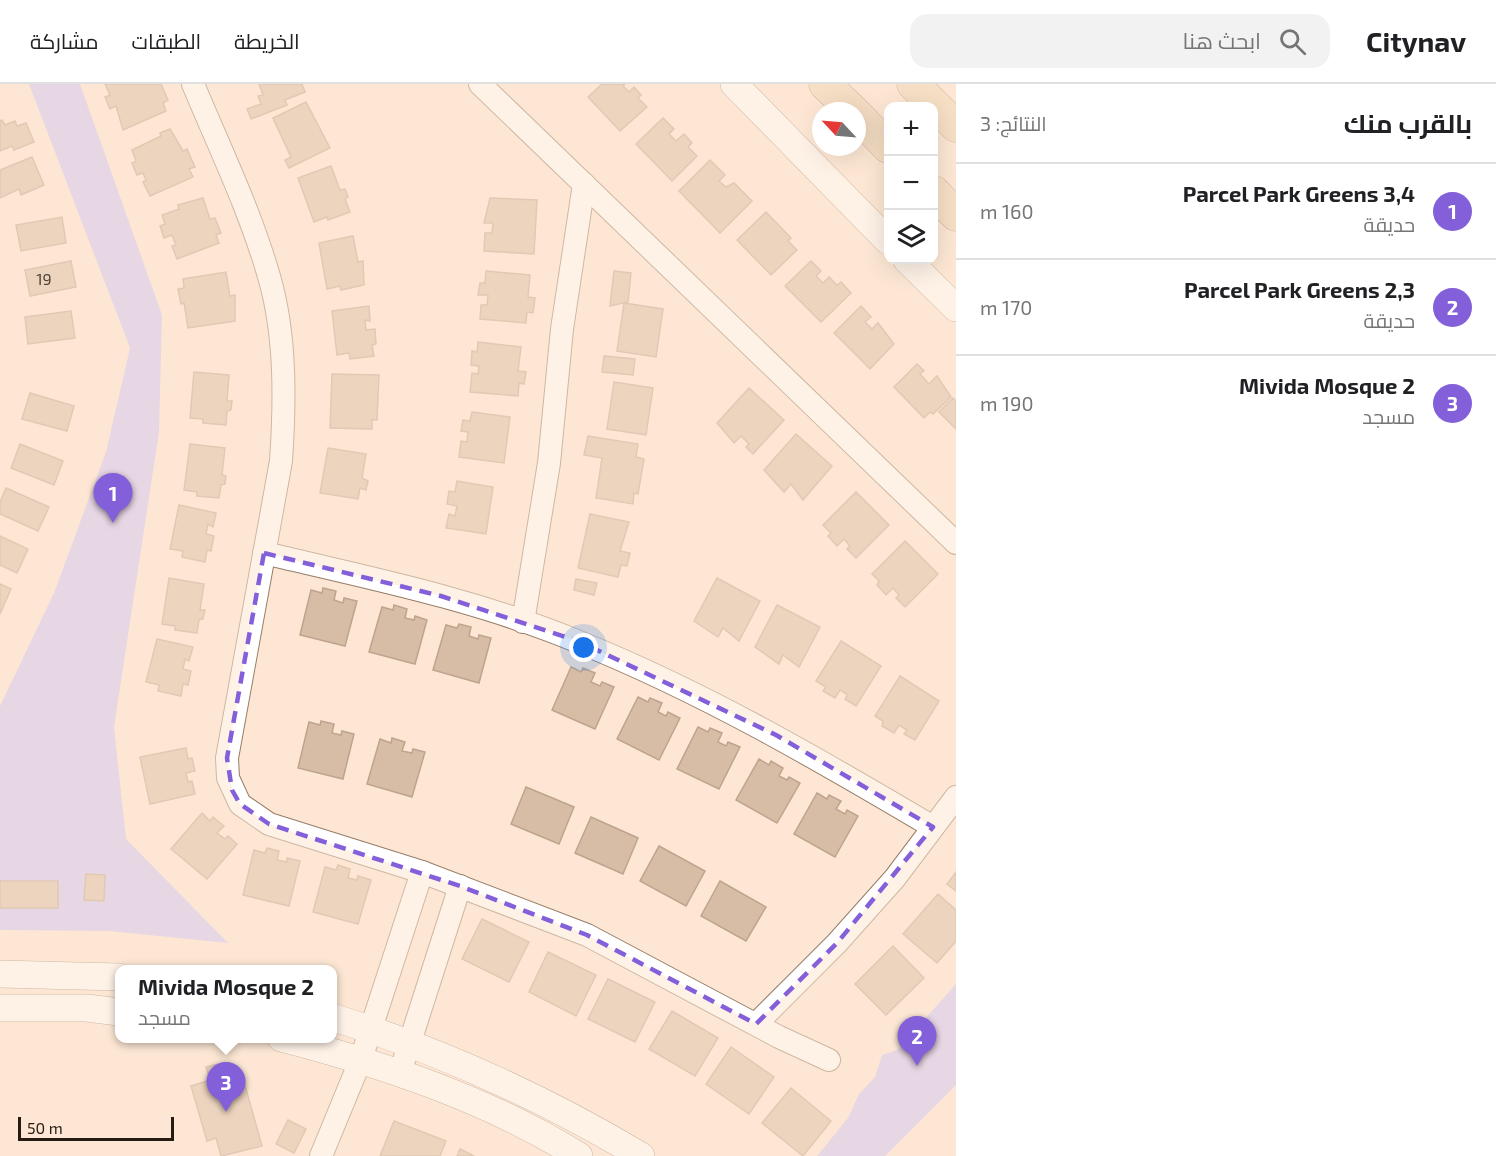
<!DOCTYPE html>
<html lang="ar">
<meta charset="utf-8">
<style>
body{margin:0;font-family:"Exo 2",Cairo,sans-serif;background:#f2f2f2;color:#202124;direction:rtl}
.controls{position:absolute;right:18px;top:18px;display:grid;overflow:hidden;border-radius:12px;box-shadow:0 6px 24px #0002}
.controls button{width:54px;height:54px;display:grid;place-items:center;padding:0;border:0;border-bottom:2px solid #e0e0e0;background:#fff;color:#202124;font:30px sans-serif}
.compass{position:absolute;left:812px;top:18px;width:54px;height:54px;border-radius:50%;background:#fff;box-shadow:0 6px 24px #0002;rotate:296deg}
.scale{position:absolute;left:18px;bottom:15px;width:156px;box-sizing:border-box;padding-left:6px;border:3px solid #251b12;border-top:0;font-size:16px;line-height:21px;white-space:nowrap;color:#251b12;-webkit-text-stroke:4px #fde7d4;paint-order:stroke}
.you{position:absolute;left:584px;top:564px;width:21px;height:21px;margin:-15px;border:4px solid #fff;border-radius:50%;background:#1a73e8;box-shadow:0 0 0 9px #1a73e833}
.badge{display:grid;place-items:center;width:39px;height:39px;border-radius:50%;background:#835fda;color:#fff;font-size:20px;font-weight:700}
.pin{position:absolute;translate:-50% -50px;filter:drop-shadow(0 2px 3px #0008)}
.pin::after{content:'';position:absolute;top:32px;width:21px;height:18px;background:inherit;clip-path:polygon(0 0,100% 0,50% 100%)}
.popup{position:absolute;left:115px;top:881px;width:222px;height:78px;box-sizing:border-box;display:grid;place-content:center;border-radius:12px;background:#fff;filter:drop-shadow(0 2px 4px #0005);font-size:20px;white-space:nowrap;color:#757577}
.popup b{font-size:22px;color:#202124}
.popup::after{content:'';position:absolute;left:50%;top:100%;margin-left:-12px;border:12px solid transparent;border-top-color:#fff}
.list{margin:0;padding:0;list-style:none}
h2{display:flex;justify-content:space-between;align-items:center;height:78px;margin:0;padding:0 24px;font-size:26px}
h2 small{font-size:20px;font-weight:400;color:#757577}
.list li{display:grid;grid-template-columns:39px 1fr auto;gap:18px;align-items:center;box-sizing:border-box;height:96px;padding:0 24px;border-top:2px solid #e0e0e0}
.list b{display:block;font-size:22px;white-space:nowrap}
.list p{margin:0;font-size:20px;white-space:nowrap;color:#757577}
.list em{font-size:20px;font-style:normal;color:#757577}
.icon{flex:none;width:33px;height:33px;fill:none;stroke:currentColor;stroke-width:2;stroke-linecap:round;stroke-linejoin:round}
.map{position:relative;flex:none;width:956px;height:1072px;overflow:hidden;direction:ltr}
header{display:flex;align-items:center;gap:36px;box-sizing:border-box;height:84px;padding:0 30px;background:#fff;border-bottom:2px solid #e0e0e0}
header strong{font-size:28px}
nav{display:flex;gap:33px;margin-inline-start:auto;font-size:21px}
.search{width:420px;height:54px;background:#f2f2f2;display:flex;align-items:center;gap:15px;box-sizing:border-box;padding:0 21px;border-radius:18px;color:#757577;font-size:22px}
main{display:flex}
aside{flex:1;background:#fff}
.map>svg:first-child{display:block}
</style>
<header>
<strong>Citynav</strong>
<div class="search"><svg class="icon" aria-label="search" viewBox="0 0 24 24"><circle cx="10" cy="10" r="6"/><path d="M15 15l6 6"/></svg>ابحث هنا</div>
<nav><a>الخريطة</a><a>الطبقات</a><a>مشاركة</a></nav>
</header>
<main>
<aside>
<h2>بالقرب منك<small>النتائج: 3</small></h2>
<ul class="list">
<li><span class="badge">1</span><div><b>Parcel Park Greens 3,4</b><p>حديقة</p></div><em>160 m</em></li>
<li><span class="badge">2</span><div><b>Parcel Park Greens 2,3</b><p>حديقة</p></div><em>170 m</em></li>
<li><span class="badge">3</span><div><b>Mivida Mosque 2</b><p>مسجد</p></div><em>190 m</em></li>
</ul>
</aside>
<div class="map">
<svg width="956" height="1072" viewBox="0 0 956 1072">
<rect width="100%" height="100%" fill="#fde7d4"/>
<g fill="#ccc2f8">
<path d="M29,0H80L162,231L159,348L114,643L126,755L228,859L109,847L0,846V622L54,509L106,368L130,264Z"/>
<path d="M956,900V1001L885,1072H817L848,1034L859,1010L875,993L882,971L897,966Z"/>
</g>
<g fill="#d8bda6" stroke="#bea48d" stroke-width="1.5">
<path d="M105,0H161L168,16L163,19L166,27L123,46L116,22L110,25L105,13L110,11Z"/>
<path d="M259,0H302L305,8L285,16L287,21L251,35L247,25L261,20L258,12L263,11Z"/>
<path d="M602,0H625L623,2L629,8L634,3L641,11L638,14L647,23L620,47L588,13Z"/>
<path d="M306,18L330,64L289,84L285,76L291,73L273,34Z"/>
<path d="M663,34L674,45L669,50L676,57L684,50L692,59L688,63L697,72L672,97L636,60Z"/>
<path d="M2,36L5,41L15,37L17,42L26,39L34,58L14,66L12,62L0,67V37Z"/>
<path d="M170,45L183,67L187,65L195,83L189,85L193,93L150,112L143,98L146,96L143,89L137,91L132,79L136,77L132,66L161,52L160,49Z"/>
<path d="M32,73L44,101L21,111L19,105L0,114V86Z"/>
<path d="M710,76L725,91L719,97L726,103L734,99L752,117L720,149L679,107Z"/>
<path d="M331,82L340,106L345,105L348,113L345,115L350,128L328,136L327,133L314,138L298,94Z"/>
<path d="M203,114L210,135L215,134L221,149L216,151L219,159L177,175L172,162L176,161L172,151L164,154L160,142L165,140L162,131L179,125L178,121Z"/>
<path d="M490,114L537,116L534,170L484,167L485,149H492L493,139H484Z"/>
<path d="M766,128L791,154L788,157L797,166L771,191L737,156Z"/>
<path d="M62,133L66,159L21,167L16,141Z"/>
<path d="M353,152L358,178L363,177L364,201L341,206L340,202L327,205L319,159Z"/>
<path d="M71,177L76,203L30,212L25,186Z"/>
<path d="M811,177L821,187L816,192L823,199L829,193L837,201L841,198L851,209L821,238L785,202Z"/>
<path d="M486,187L530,191L528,213L535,214L533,229L527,228L526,239L480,235L481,221H487L488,211H478L480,199H485Z"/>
<path d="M614,187L631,189L628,218L610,222Z"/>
<path d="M226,188L230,212L235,211V237L188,244L184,219L181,220L178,205L184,204L183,195Z"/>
<path d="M624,219L663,225L656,273L617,267Z"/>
<path d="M369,222L370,237L365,236L366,246L375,245L376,260L372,261L374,272L350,275L349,269L337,271L332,227Z"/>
<path d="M861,222L871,233L865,238L872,245L878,239L894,260L870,285L834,249Z"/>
<path d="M71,227L75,254L28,260L25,233Z"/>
<path d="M478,258L521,263L518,287L526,288L524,300L519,299L518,312L470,308L472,289L478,290L479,282L471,281L472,267L477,268Z"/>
<path d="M604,272L635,275L633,291L602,288Z"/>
<path d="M917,280L924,287L920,290L929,300L937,292L951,313L933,330L930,328L924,334L894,303Z"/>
<path d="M194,288L229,291L227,317H232L231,326L227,327L226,341L203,339V335L190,334Z"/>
<path d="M332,290L379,291L377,336H372V345L330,344Z"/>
<path d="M614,298L653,304L646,351L607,345Z"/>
<path d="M749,304L784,336L753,370L746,363L749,360L741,352L734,359L717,339Z"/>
<path d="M30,309L74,322L67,347L22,335Z"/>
<path d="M953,314L956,317V345L939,328Z"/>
<path d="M472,328L510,333L504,379L459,373L461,357L467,358L468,348L461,347L463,336L470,337Z"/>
<path d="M796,350L832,382L803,416L791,400L784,408L764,386Z"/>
<path d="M588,352L638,360L636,373L644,375L638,410L634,409L633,420L596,414L602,374L584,371Z"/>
<path d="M20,360L63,377L54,401L11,384Z"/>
<path d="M190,360L225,364L222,391L226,392L225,400L221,401L219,414L197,412V408L184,406Z"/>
<path d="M328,364L366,370L362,394L368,397L366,406L360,404L358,415L320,409Z"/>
<path d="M457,397L493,403L486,450L446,444L449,430L455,432L457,422L447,420L449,407L455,408Z"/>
<path d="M6,404L49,423L38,447L0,430V418Z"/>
<path d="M856,408L889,441L856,474L847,465L850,462L844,455L837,462L828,452L831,449L823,441Z"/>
<path d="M179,421L216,429L213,443L208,440L206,450L214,452L211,467L207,466L205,478L182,473L183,467L170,465Z"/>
<path d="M590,430L629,438L620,467L630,469L627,482L621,481L618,493L578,484Z"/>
<path d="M0,452L28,465L17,489L0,481Z"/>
<path d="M905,457L938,490L905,523L896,514L899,511L893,504L886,511L877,501L879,497L872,490Z"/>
<path d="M169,494L204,500L200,526H205L203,535L199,536L197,549L175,546V542L162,540Z"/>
<path d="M717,494L760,517L739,557L723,544L718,553L694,537Z"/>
<path d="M576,495L597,499L594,511L574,506Z"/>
<path d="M0,500L11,505L0,530Z"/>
<path d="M323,504L336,507L334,516L343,519L344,514L357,517L345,562L300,551L311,506L322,509Z"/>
<path d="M394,521L407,525L405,534L414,536L415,532L427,536L415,580L369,568L382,523L393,526Z"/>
<path d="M777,521L820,543L799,583L783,571L779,580L755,563Z"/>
<path d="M459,540L471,543L469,552L478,555L479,551L491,554L479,599L433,586L446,541L457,544Z"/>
<path d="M157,555L193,563L189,577L185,575L183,585L191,587L188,601L183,600L181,612L158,607L159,601L146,598Z"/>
<path d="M841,557L881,582L856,622L845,615L848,611L840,606L835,614L823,607L826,603L816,597Z"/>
<path d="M571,583L581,588L583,584L595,589L591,598L600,602L602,598L614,603L595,645L552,626Z"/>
<path d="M900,592L939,617L915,656L904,650L907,646L899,641L894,649L882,642L883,637L875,632Z"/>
<path d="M638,613L648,618L650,614L662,619L658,628L666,632L668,628L680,634L659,676L617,655Z"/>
<path d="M321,637L334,640L332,649L341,651L342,647L354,650L343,695L298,684L309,638L320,641Z"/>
<path d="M698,643L708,648L710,644L722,649L718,658L726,662L728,658L740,663L719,705L677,685Z"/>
<path d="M392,654L405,658L402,667L412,669L413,665L425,668L412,713L367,700L380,655L391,659Z"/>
<path d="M186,664L188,675L192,674L195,687L186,689L188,698L192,697L195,710L150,720L140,673Z"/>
<path d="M759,675L769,681L771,677L783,684L779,692L787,696L789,693L800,699L777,739L736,716Z"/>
<path d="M526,703L574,723L559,760L511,740Z"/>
<path d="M817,709L827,715L829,711L841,717L836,725L845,730L847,726L858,732L835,773L794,750Z"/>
<path d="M202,729L210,737L213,733L224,742L217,749L225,755L228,752L237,760L207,795L171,765Z"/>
<path d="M591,733L638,754L623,790L575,769Z"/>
<path d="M659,762L705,787L686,822L640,797Z"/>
<path d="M267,764L279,767L277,776L287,778V774L300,777L289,822L243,811L254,766L265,769Z"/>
<path d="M338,781L350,785L348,794L357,796L358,792L371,796L358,840L313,828L325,783L336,786Z"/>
<path d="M956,788V807L947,800Z"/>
<path d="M86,790L105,791L104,817L84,816Z"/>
<rect x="0" y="797" width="58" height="27"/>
<path d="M720,797L766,823L746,857L701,832Z"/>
<path d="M938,810L956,826V857L937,879L903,850Z"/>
<path d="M482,835L529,858L509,898L462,875Z"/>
<path d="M893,862L924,894L886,931L855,900Z"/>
<path d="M548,868L596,891L576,932L529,908Z"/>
<path d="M608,895L655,918L635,958L588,935Z"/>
<path d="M672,927L718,954L695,992L649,965Z"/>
<path d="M731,963L774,993L749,1030L706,1000Z"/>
<path d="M218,980L222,993L241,987L262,1062L221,1072L216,1054L207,1057L191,1002L210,996L206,983Z"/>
<path d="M791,1004L831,1037L803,1072L762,1039Z"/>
<path d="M288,1036L306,1045L294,1069L276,1060Z"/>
<path d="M394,1037L446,1057L440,1072H380Z"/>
<path d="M460,1065L474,1072H457Z"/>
</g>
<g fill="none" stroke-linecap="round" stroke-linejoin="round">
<defs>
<g id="minor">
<path d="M193,0C220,65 251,128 270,196C286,253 285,318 281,377L227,674L228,694L240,720L269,740L422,788L587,851L779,953L829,976"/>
<path d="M480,0L956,459"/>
<path d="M264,469C370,494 478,516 579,558C703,608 818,675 933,743"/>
<path d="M523,538L549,379L562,245L584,100"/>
<path d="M756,940L837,859L895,794L956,713"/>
<path d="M400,989L460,802"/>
<path d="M321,1072L361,975L422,788"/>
</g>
<g id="tertiary">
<path d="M734,0L888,157"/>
<path d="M907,176L956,224"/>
<path d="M0,890L119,893"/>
<path d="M0,924H87L119,928"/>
<path d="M332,933C441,967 544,1014 641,1072"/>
<path d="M281,954C385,981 487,1015 579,1072"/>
</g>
<g id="secondary">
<path d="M825,0L853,27"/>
<path d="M913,0L956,42"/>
<path d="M857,31L888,63"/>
<path d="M934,108L956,131"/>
</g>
</defs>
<use href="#minor" stroke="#967d67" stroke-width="24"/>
<use href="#tertiary" stroke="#967d67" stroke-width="28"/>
<use href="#secondary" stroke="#967d67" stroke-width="33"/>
<use href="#minor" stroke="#fff" stroke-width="22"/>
<use href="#tertiary" stroke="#fff" stroke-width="27"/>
<use href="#secondary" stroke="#efd6b4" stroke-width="32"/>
</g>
<path d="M0 0H956V1072H0ZM264,469L441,512L578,557L776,651L933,743L837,859L756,940L587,851L460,802L269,740L240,720L232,706L227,674Z" fill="#fde7d4" fill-opacity=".55" fill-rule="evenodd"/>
<path fill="none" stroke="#835fda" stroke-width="4.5" stroke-dasharray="12 8" stroke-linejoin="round" d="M264,469L441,512L578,557L776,651L933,743L837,859L756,940L587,851L460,802L269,740L240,720L232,706L227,674Z"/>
<g text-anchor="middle" stroke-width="6" stroke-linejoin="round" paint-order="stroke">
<g font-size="16" fill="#524437">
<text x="44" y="201">19</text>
</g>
</g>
</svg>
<div class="controls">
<button>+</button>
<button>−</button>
<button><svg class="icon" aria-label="layers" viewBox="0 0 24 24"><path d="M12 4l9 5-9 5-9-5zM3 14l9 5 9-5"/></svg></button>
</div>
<svg class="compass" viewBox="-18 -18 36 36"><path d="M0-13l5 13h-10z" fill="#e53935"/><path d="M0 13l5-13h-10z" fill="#757577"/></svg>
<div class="scale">50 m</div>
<div class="you"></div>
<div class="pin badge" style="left:113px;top:439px">1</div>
<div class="pin badge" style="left:917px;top:982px">2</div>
<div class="pin badge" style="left:226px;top:1028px">3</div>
<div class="popup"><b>Mivida Mosque 2</b>مسجد</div>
</div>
</main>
